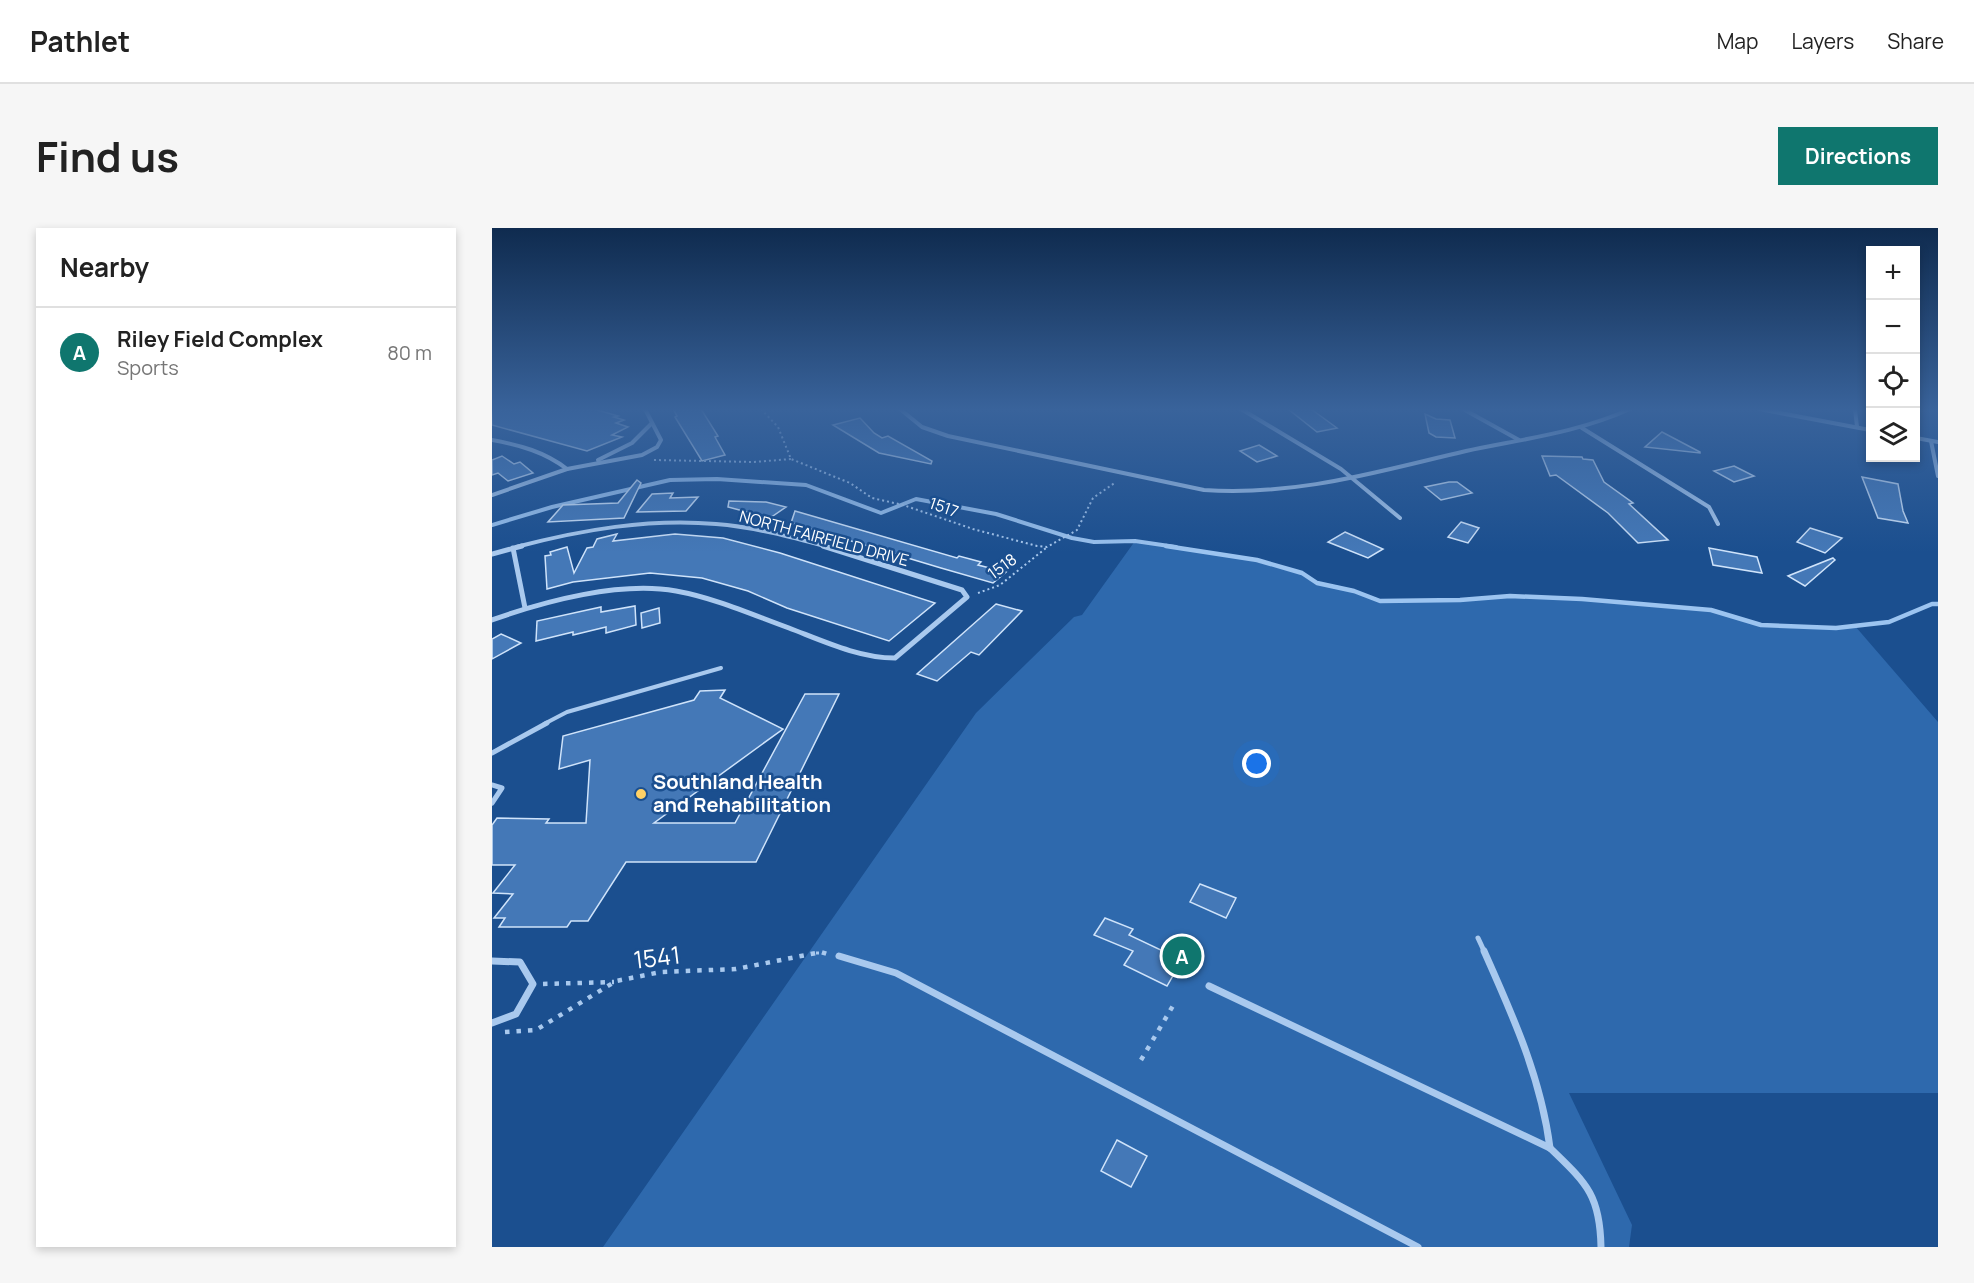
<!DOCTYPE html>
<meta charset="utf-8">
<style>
body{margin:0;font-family:Manrope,sans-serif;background:#f6f6f6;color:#222}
.controls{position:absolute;right:18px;top:18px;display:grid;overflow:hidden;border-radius:0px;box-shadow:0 3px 9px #0003}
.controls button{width:54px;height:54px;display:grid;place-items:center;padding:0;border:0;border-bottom:2px solid #e0e0e0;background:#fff;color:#222;font:30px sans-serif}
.you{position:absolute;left:765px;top:536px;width:21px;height:21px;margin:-15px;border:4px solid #fff;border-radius:50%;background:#1a73e8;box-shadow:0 0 0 9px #1a73e833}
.badge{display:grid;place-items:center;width:39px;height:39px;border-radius:50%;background:#0f766e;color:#fff;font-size:20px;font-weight:700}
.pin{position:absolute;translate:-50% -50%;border:3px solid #fff;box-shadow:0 2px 6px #0006}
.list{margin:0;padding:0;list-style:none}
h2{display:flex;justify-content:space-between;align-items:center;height:78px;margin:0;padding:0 24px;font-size:26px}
h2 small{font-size:20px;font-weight:400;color:#767676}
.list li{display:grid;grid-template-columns:39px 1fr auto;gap:18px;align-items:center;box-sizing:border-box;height:90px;padding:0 24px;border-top:2px solid #e0e0e0}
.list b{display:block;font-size:22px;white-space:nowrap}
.list p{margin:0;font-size:20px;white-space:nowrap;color:#767676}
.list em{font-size:20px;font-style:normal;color:#767676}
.icon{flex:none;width:33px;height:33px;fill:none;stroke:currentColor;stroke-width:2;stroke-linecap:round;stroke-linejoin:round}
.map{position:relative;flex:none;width:1446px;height:1019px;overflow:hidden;border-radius:0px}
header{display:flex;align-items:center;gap:36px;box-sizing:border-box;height:84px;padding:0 30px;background:#fff;border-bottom:2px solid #e0e0e0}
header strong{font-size:28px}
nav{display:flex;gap:33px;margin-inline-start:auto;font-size:21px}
.intro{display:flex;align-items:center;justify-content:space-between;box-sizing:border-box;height:144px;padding:0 36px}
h1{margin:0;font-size:42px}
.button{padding:15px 27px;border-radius:0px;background:#0f766e;color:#fff;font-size:21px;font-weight:700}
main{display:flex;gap:36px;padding:0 36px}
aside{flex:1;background:#fff;border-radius:0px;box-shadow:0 3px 9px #0003}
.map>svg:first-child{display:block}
</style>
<header>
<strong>Pathlet</strong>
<nav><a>Map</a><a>Layers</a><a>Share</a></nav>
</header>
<div class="intro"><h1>Find us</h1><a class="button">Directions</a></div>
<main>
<aside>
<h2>Nearby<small></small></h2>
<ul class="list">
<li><span class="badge">A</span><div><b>Riley Field Complex</b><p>Sports</p></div><em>80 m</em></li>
</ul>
</aside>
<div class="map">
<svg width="1446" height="1019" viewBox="0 0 1446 1019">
<rect width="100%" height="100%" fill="#1b4f8f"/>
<path fill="#2e69ad" d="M643,313L726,325L810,345L819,351L888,373L968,372L1018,368L1090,371L1219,382L1269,397L1344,400L1363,398L1446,494V865H1077L1140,997L1137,1019H111L484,485L582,389L590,387Z"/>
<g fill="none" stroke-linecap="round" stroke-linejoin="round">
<path stroke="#9cc4f0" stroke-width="4" d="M0,297L60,279L178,252L225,251L314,257L389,285L424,271L504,286L580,310L602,314L643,313L684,319"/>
<path stroke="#9cc4f0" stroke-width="4.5" d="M674,318L765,332L810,345L825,355L862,363L888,373L968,372L1018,368L1090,371L1219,382L1269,397L1344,400L1397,394L1440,376H1446"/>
</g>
<g fill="#4478b7" stroke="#cfe3fa" stroke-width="1.5">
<path d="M0,181H102L126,188L122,189L132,192L124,195L136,199L120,207L130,209L95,223L0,197Z"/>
<path d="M181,181H209L226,208L223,209L233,227L210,233L183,189L185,188Z"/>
<path d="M796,181H819L845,200L825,204Z"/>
<path d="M933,186L944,191L958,192L963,210L944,209L937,205Z"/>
<path d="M368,190L382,205L390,210L396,208L440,233L439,236L387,225L341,197Z"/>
<path d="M1170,204L1208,224V225L1153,219Z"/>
<path d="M767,217L785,228L765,234L748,223Z"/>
<path d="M10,228L22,236L28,234L41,245L16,253L6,245L0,247V232Z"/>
<path d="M1050,228L1090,229L1091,231L1101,232L1112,254L1141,275L1137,276L1176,312L1146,315L1116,285L1064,247L1058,248Z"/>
<path d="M1242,238L1262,248L1242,254L1222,243Z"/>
<path d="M1370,249L1406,256L1411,283L1416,295L1386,290Z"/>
<path d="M145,252L149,255L132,290L56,294L71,277L126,275Z"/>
<path d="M957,254H965L980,265L949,272L933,259Z"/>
<path d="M181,265L178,270L206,269L194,283L145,284L160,266Z"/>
<path d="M237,273L274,274L294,279L278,290L236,279Z"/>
<path d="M303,283L465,330L467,328L489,334L486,337L514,344L501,355L449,340L299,295Z"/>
<path d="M969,294L987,300L976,315L956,309Z"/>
<path d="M1318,300L1350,310L1333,325L1305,314Z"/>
<path d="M853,304L891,321L876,330L836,314Z"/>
<path d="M125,306L121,313L183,306L231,310L288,325L443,375L397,413L295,380L256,363L210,350L158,345L81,354L55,361L53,328L59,327L58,324L75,319L82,345L95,320L101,319L105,311Z"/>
<path d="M1217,320L1265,329L1270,345L1221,337Z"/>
<path d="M1341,330L1343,332L1313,358L1296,348Z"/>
<path d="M504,376L530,383L487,427L479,424L445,453L425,446Z"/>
<path d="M143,378L144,397L114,405V399L81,407V404L44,413L45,393L109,379V384Z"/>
<path d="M167,380L168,395L150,400L149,385Z"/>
<path d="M9,406L29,415L0,431V411Z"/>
<path d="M233,462L228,470L291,501L162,595H243L313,466H347L264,634H134L96,693H79L75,699H7L13,690H2L21,666L1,665L23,637H0V597L5,590L57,591L54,595H94L98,532L67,541L71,508L202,472L208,463Z"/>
<path d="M708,656L744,670L734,690L698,674Z"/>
<path d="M613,690L641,701L637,707L690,732L675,758L632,737L641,723L602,707Z"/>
<path d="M625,912L655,928L639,959L609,943Z"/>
</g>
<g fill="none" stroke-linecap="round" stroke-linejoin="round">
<g stroke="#a9c9ee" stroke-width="2" stroke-dasharray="2 3" stroke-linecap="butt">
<path d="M269,181L286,199L299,231L358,255L380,270L411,277L481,301L545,318L555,319L585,302L601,270L624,254"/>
<path d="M162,232L262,234L299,231"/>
<path d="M486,365L508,357L554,320"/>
</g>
<path stroke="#a9c9ee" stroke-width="3" stroke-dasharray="3 5" stroke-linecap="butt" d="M324,725H332"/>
<g stroke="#a9c9ee" stroke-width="4.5" stroke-dasharray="4.5 7" stroke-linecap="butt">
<path d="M51,756L122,754"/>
<path d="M13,804L44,802L124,753L169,744L244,741L329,724L335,726"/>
<path d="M649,832L682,776"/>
</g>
<path stroke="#a9c9ee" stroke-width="4" d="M52,496L75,484L229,440"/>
<g stroke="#a9c9ee" stroke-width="5">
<path d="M0,525L55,495"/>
<path d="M0,557L10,560L0,575"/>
<path d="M986,710L993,725"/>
</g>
<g stroke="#a9c9ee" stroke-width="7">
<path d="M992,723C1021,788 1049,850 1058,920"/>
<path d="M347,728L404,745L926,1019"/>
<path d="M0,733L28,734L41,756L24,786L0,795"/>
<path d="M717,758L1058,920C1094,955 1108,966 1109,1019"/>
</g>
<g stroke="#a9c9ee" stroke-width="4">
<path d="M408,181L430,199L456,208L712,262C807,268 883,244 974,223C1030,211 1085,205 1138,181"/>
<path d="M749,181L849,241L908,290"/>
<path d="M971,181L1027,212"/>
<path d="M1267,181L1378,202"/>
<path d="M1363,181L1365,199"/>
<path d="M1090,200L1217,279L1226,296"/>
<path d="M1424,210L1446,214"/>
<path d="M0,212C28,217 53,224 75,241"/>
<path d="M1439,213L1446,248"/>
<path d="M106,232L140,215L159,196"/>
<path d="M0,267L75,241L150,227L165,219L169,212L153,181"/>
<path d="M24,319C89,302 157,290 224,296C262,299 299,309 336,319"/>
</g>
<g stroke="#a9c9ee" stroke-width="5">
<path d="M21,320L33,380"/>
<path d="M0,326L30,318"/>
<path d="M0,392C53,373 128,353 184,363C223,370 261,387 297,400C331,413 367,430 403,430L475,369L470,362L331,318"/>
</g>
</g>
<linearGradient id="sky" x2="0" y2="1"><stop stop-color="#0f2b4f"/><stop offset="0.56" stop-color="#39639b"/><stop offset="1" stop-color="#39639b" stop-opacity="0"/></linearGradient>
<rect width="1446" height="324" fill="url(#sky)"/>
<circle fill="#ffd166" stroke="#1b4f8f" stroke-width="2" cx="149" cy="566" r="6"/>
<g text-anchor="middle" stroke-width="5" stroke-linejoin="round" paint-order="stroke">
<g font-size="16" fill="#fff" stroke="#1b4f8f">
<text transform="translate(452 279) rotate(19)" y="6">1517</text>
<text transform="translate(332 310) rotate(15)" y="6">NORTH FAIRFIELD DRIVE</text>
<text transform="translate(510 338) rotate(-36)" y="6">1518</text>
</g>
<g font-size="20" font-weight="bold" fill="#fff" stroke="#1b4f8f" text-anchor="start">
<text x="161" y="561">Southland Health<tspan x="161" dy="23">and Rehabilitation</tspan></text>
</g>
<g font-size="24" fill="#fff" stroke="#1b4f8f">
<text transform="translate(165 730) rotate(-7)" y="8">1541</text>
</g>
</g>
</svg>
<div class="controls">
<button>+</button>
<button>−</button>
<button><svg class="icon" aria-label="locate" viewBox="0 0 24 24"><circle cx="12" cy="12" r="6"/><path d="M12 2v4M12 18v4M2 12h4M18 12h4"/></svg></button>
<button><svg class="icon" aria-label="layers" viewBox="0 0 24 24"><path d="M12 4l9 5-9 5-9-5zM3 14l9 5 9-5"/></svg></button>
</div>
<div class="you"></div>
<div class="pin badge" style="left:690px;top:728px">A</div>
</div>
</main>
